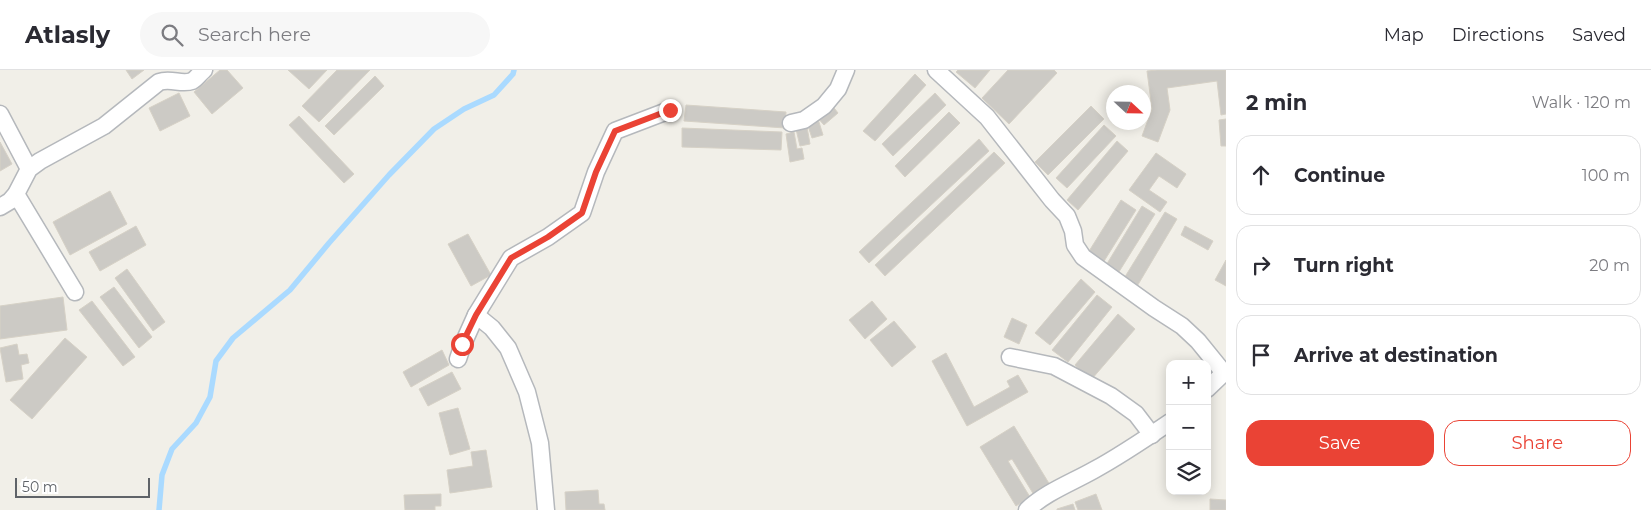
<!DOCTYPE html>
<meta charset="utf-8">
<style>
body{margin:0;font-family:Montserrat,sans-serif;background:#f7f7f7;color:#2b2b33}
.controls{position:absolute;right:15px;bottom:15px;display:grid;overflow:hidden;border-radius:10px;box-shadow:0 2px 12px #0003}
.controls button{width:45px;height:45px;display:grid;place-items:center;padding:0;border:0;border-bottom:1px solid #e1e1e2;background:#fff;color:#2b2b33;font:25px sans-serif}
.compass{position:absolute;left:1106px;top:15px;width:45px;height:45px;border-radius:50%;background:#fff;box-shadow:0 2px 12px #0003;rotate:112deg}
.scale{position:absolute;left:15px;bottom:12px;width:135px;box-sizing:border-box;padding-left:5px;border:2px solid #5f6368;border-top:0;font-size:14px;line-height:18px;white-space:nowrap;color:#5f6368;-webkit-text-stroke:4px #fff;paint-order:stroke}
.stop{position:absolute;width:15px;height:15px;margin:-11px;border:4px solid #ea4335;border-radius:50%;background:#fff}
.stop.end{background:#ea4335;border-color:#fff;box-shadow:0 1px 5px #0008}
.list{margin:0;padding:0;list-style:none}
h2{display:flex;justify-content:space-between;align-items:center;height:65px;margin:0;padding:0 20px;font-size:21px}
h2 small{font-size:16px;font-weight:400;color:#7c7c81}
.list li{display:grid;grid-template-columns:32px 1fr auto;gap:15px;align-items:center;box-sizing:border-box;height:80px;margin:0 10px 10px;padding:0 10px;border:1px solid #e1e1e2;border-radius:15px}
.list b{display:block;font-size:19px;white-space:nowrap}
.list em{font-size:16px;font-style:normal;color:#7c7c81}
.actions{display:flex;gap:10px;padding:15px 20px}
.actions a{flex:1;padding:11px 0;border:1px solid #ea4335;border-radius:15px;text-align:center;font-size:18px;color:#ea4335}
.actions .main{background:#ea4335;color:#fff}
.icon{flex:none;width:28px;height:28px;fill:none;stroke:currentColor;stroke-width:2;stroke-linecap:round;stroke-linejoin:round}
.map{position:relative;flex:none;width:1226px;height:440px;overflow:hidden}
header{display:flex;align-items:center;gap:30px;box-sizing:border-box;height:70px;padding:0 25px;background:#fff;border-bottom:1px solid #e1e1e2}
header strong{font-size:24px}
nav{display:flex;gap:28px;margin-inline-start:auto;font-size:18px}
.search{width:350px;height:45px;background:#f7f7f7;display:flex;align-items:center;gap:12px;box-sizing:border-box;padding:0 18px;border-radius:28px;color:#7c7c81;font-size:19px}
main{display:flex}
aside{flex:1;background:#fff}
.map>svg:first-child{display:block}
</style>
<header>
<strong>Atlasly</strong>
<div class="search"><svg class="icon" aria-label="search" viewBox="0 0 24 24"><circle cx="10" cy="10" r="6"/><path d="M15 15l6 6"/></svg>Search here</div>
<nav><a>Map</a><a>Directions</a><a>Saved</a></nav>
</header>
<main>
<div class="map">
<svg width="1226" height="440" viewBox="0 0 1226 440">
<rect width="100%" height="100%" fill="#f1efe8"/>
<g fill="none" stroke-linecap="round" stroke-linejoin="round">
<path stroke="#aadaff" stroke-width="5.5" d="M159,440L162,405L172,379L196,353L210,327L216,291L233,268L290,220L329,173L389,105L434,59L464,39L494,25L513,4L514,0"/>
</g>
<g fill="#cccac5" stroke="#d6d1c6">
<path d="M126,0H144L132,9Z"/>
<path d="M220,0H227L243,18L212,44L194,22Z"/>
<path d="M288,0H327L309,19Z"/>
<path d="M337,0H370L319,52L302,36Z"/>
<path d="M958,0H990L975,18L956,2Z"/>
<path d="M1008,0H1054L1057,3L1009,54L982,28Z"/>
<path d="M1157,0H1226V44L1221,45L1217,11L1167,18L1170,40L1158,72L1142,66L1152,39L1147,1Z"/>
<path d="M915,4L926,15L875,71L863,61Z"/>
<path d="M375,6L384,16L334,65L325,56Z"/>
<path d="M179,23L190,46L160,61L149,38Z"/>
<path d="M935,23L946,35L893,86L882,74Z"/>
<path d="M831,34L838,43L824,55L816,46Z"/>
<path d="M686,35L786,42L785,58L684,51Z"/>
<path d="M1091,36L1104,49L1048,105L1035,92Z"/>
<path d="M949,42L960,53L905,107L895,96Z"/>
<path d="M299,46L354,104L344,113L289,55Z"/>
<path d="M818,49L823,65L812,68L807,53Z"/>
<path d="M1226,49V76H1221L1219,50Z"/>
<path d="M1104,55L1116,66L1067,118L1056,108Z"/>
<path d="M807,57L810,74L800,76L796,59Z"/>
<path d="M682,58L782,62L781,80L682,77Z"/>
<path d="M794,62L797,79L802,78L804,89L790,92L786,64Z"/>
<path d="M979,69L989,81L869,193L859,182Z"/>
<path d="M1117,71L1128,81L1078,140L1067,130Z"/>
<path d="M0,72L12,94L0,101Z"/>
<path d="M994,82L1005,93L885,206L875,195Z"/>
<path d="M1156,83L1186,104L1177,118L1159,106L1149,120L1167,132L1160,142L1129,120Z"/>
<path d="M110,121L127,154L70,185L53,152Z"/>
<path d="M1121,130L1136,140L1101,196L1086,186Z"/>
<path d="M1142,136L1155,144L1117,205L1105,197Z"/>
<path d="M1165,142L1177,149L1136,218L1123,210Z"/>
<path d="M136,156L146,175L100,201L89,182Z"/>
<path d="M1185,156L1213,171L1208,180L1181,165Z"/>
<path d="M468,164L491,205L471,216L448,174Z"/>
<path d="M1226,190V216L1215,210Z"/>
<path d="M127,199L165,252L153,261L115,208Z"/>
<path d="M1081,209L1095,222L1050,275L1035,263Z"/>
<path d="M114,217L152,267L139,278L100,227Z"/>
<path d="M1097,225L1112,237L1068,292L1052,280Z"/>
<path d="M63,227L67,260L0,269V236Z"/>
<path d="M92,231L135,287L123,296L79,240Z"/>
<path d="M872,231L887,249L865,269L849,250Z"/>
<path d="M1118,244L1135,259L1091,310L1075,295Z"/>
<path d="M1012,248L1027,255L1019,274L1004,267Z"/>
<path d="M894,251L916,277L892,297L870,270Z"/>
<path d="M65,268L87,287L32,349L10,330Z"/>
<path d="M17,274L19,285L27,284L29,293L21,295L23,309L6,312L0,278Z"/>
<path d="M442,280L449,295L411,317L403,302Z"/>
<path d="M946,283L974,337L1010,317L1007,311L1018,305L1028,322L967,356L932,291Z"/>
<path d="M452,302L461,319L428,336L419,319Z"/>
<path d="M458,338L470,379L450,385L439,343Z"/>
<path d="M1014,356L1050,415L1034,425L1012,389L1008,391L1030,427L1016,436L980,377Z"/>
<path d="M486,380L492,417L450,423L447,400L473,396L471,382Z"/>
<path d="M598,420L599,434H604L605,440H566L565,422Z"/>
<path d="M441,424V436H435V440H405L404,425Z"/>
<path d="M1096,424L1102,440H1078L1075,432Z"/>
<path d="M1210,429L1226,430V440H1210Z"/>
<path d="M1073,434L1075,440H1057V439Z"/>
</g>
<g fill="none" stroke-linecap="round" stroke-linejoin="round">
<defs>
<g id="minor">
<path d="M936,0L987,47L1052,130L1067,146L1073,161L1075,175L1083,187L1154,238L1182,256L1198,271L1224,303"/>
<path d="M0,44L29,99"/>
<path d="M791,53L804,50L824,36L838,19L846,0"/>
<path d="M16,124L75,222"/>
<path d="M0,137L10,131L16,124L29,99L40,91L104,56L159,12C171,8 182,15 192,11C196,9 200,3 204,0"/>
<path d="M476,245L492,258L508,278L527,322L540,373L546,440"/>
<path d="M1010,287L1054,296L1111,326L1136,344L1152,365"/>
<path d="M458,289L463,274L476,245L511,188L548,167L582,143L596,102L615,61L670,40"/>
<path d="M1207,319L1226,301"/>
<path d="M1027,440C1046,422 1071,413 1094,400C1120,386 1145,369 1170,352"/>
</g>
</defs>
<use href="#minor" stroke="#b5b8bc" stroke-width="19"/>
<use href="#minor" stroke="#fff" stroke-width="16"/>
</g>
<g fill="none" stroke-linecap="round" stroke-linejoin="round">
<path stroke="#ea4335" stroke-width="6" d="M462,274L476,245L511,188L548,167L582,143L596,102L615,61L670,40"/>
</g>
</svg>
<div class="controls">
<button>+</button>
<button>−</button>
<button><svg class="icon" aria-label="layers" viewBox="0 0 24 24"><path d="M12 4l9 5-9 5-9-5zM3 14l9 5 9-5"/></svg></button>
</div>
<svg class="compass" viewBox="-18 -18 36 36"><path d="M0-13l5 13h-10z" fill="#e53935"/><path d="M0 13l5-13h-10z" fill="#7c7c81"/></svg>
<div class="scale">50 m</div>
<div class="stop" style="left:462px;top:274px"></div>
<div class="stop end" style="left:670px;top:40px"></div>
</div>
<aside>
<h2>2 min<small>Walk · 120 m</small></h2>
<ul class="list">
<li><svg class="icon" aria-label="ahead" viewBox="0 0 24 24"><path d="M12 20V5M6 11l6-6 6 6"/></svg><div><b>Continue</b></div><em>100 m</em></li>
<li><svg class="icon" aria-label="right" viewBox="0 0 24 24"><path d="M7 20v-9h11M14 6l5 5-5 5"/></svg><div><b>Turn right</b></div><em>20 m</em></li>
<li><svg class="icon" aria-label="arrive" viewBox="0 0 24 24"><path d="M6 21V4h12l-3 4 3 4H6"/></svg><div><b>Arrive at destination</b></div></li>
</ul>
<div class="actions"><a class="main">Save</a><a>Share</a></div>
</aside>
</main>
